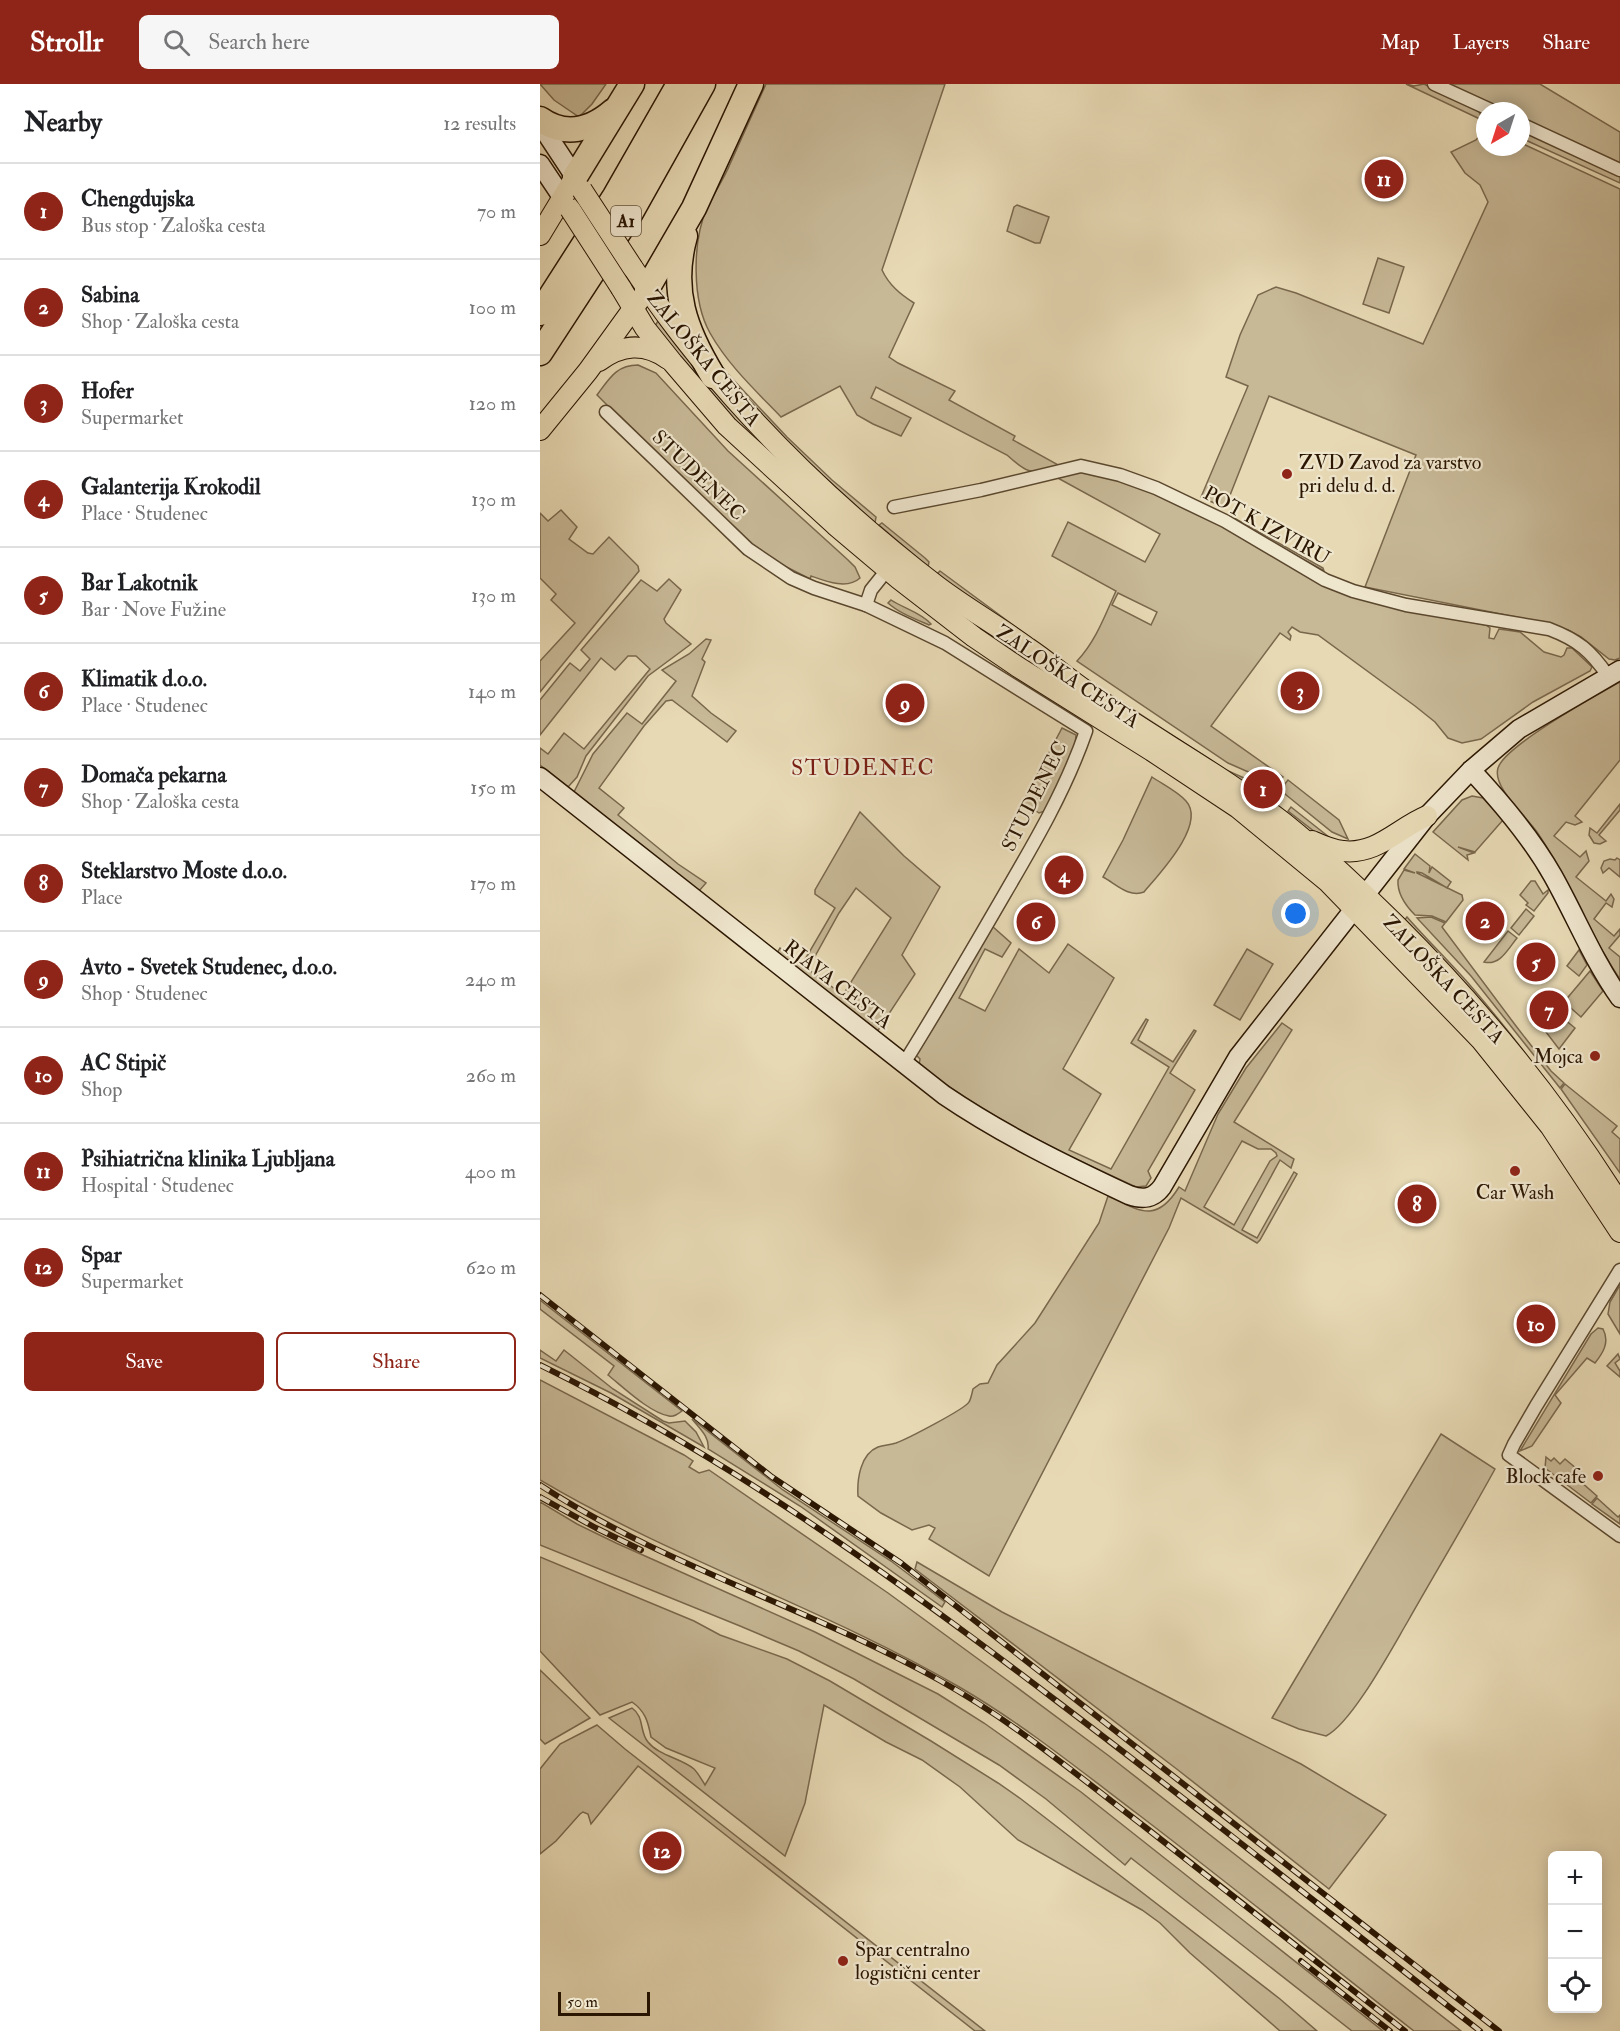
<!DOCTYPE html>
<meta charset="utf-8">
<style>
body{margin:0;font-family:"IM FELL Double Pica",serif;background:#f6f6f6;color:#202124}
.controls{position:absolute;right:18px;bottom:18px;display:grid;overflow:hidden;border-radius:9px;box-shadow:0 3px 15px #0003}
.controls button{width:54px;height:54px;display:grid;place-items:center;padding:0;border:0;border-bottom:2px solid #e0e0e0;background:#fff;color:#202124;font:30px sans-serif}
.compass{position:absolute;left:936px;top:18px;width:54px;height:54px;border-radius:50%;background:#fff;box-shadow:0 3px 15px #0003;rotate:219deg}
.scale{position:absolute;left:18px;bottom:15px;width:92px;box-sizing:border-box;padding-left:6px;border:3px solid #2b1602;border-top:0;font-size:16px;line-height:21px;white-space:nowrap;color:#2b1602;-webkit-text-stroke:4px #efe6ce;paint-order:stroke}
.you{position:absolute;left:756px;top:830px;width:21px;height:21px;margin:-15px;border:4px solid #fff;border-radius:50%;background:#1a73e8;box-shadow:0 0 0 9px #1a73e833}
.badge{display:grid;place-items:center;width:39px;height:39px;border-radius:50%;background:#8f2418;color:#fff;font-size:20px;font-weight:700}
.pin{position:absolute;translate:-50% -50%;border:3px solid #fff;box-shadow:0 2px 6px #0006}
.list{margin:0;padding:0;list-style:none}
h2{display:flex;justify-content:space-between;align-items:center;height:78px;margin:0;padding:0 24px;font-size:26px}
h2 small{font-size:20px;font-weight:400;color:#757577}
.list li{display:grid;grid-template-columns:39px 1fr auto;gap:18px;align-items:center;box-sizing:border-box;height:96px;padding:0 24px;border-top:2px solid #e0e0e0}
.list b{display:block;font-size:22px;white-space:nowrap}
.list p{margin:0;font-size:20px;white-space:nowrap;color:#757577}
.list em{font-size:20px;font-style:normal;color:#757577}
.actions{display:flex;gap:12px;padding:18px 24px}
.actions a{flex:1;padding:14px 0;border:2px solid #8f2418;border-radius:9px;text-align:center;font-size:21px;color:#8f2418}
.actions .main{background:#8f2418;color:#fff}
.icon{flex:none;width:33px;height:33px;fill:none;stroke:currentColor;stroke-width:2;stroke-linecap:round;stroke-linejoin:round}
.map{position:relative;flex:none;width:1080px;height:1947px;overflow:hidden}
header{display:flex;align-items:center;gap:36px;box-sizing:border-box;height:84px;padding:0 30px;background:#8f2418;color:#fff}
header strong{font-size:28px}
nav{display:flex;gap:33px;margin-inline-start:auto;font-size:21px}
.search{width:420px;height:54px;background:#f6f6f6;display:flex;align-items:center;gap:15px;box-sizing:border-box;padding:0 21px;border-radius:9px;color:#757577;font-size:22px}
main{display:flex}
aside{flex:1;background:#fff}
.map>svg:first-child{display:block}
</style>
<header>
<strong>Strollr</strong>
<div class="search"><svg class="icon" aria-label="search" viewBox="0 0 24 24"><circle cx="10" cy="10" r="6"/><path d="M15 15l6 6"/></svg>Search here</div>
<nav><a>Map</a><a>Layers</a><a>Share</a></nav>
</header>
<main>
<aside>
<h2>Nearby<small>12 results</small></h2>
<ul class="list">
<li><span class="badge">1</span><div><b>Chengdujska</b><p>Bus stop · Zaloška cesta</p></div><em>70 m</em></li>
<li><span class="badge">2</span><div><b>Sabina</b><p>Shop · Zaloška cesta</p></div><em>100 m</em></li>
<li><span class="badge">3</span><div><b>Hofer</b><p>Supermarket</p></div><em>120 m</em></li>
<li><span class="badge">4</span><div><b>Galanterija Krokodil</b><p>Place · Studenec</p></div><em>130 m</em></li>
<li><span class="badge">5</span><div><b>Bar Lakotnik</b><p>Bar · Nove Fužine</p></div><em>130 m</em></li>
<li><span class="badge">6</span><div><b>Klimatik d.o.o.</b><p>Place · Studenec</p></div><em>140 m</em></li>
<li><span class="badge">7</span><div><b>Domača pekarna</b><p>Shop · Zaloška cesta</p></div><em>150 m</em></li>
<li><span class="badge">8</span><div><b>Steklarstvo Moste d.o.o.</b><p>Place</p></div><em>170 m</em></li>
<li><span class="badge">9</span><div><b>Avto - Svetek Studenec, d.o.o.</b><p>Shop · Studenec</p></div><em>240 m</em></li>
<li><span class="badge">10</span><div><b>AC Stipič</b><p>Shop</p></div><em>260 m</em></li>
<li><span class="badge">11</span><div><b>Psihiatrična klinika Ljubljana</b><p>Hospital · Studenec</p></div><em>400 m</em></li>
<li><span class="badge">12</span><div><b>Spar</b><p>Supermarket</p></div><em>620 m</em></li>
</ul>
<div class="actions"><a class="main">Save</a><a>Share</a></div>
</aside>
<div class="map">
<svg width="1080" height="1947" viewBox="0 0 1080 1947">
<rect width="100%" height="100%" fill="#e7d9b4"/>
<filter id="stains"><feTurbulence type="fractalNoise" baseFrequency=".00333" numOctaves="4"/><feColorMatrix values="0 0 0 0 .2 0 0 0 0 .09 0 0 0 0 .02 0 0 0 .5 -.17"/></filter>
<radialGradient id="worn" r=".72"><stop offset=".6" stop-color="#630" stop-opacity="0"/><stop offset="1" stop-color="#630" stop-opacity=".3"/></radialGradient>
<g fill="#c7b896" stroke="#79674c" stroke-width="1.5" fill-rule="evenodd">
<path d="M0,0H66L52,20L39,33L14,16Z"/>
<path d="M226,0H405L342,186C349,201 360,210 374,219L349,273L358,279L415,307L409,316L475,352L473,356L522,383C491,388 491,393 467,371L336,303L331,314L371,334L361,352L333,340L317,331L300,302L241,333C216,307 188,281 170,249C152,217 152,158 167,124C174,109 184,95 190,80C202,53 214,27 226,0Z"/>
<path d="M866,0L874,2L884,0L936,25L939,27L942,36Z"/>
<path d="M905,0H1000L1080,48V80L981,35V27H964Z"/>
<path d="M945,45V63H981V59L1080,105V574L1075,576L1069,575L1041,553L1028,546L1011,540L825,503L876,371L729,312L685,424L661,413L708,302L686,293L700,251L718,211L736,203L756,209L883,260L948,118L940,101L925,89L911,68L936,56Z"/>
<path d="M981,45L1080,91V99L981,54Z"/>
<path d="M477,121L509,133L500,159H495L467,147L474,123Z"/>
<path d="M838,174L864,183L849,229L823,220Z"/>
<path d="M151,220L171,268L186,288L247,353L292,396L336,433L335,439L244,356L172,277Z"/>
<path d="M118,237C160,295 208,347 260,396L214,361L114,244Z"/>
<path d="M98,281L116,289L188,367L308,476L315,483L320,494C307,506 285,497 271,492L270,495L225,472L176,430L57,311C69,295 76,281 98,281Z"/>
<path d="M543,388L569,392L650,424L809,512L855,524L946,541L950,544L949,554L954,555L959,545L980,548L1004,568L1021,573L1024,571L1027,564H1032L1052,583L1050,587L993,618L941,655L922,659L908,654L895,638L875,622L778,551L760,548L752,543L748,548L751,552L750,556L740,549L671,642L743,693L736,703L722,694L688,679L537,577C556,557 565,531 576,507L512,472L528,438L605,478L620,450L516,393ZM578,509L617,528L611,541L572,521Z"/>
<path d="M21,426L37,443L29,455L48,469L53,470L69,453L98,482L99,487L0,608V577L35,539L11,516L16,510L0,494V429L8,437Z"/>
<path d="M694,434L783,484L784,487L693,436Z"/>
<path d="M342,439L385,474L389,478L388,483L339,441Z"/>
<path d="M400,487L549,597L686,686L720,701L718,704L695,695L559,609L397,490Z"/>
<path d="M129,495L141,506L124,535L126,539L151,560L108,592L46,672L37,693L28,703L0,681V664L8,670L24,649L44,665L110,585L96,572H88L75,586L61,574L0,651V616L30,579L40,587L50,575L41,566L101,496L117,507Z"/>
<path d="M351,516C363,524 382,529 391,540L389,541C375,535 359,529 348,519Z"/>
<path d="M166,555L171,556L162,575L165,578L152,612L171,629L196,647L187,658L132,616L126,617L104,642L59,704L84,724L78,731L138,780L166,799L159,807L34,708L53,670L87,629L102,640L136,597L122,586L149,570Z"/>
<path d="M1080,598V676L1035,732L1042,738L1035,741L1026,738L1014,752L1040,773L1046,767L1049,777L1036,793L1066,817L1071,810L1074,815L1072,823L1066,819L1054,835L1074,852L1080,845V851L1069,864L1080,873V895C1048,849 1029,795 997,748C986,732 952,703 958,684C965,661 1057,611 1080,598Z"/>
<path d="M522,644L536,651C535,678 517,703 505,727L499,729L483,718Z"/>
<path d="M612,693C622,700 637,707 646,717C667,740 619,790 604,808C589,814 576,800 563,793L583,756Z"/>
<path d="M748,696L799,736L808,755L792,748L740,706Z"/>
<path d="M932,712L943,714L963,736L935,768L918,763L934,769L927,771L928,776L893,748L922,716Z"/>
<path d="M1080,720V726L1059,751L1066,757L1060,760L1054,759L1049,751L1050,744L1057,749Z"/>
<path d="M751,723L794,757L784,755L748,727Z"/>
<path d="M320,728L364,772L400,803L362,871L375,890L337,948L237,869L240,864L263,879L295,824L275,810V806ZM316,804L351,834L303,911L268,885L299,829Z"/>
<path d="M875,770L890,782L889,789L892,783L911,798L907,804L882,789L877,788V789L922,811L923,816L906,838L892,832L875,831C866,822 857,810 858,796L864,786L875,789L864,785Z"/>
<path d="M1077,774L1080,776V793L1069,784L1063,789L1061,784L1064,777L1070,775L1075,776Z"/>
<path d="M991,797H995L1003,810L1008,806V809L994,827L986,821L988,819L980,811Z"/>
<path d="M986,825L994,832L979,851L971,844Z"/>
<path d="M867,833C887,856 909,877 929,900C984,964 1034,1032 1080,1102V1108L864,837Z"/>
<path d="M891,833L905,839L902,843L976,942L1011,987L1024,999L1020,1004L931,892L877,834Z"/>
<path d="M452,842L471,859L462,873L445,865L419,914L445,927L479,865L509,889L528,860L574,894L523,985L561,1010L529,1066L571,1085L629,983L591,959L606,935L608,936L598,956L633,978L654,946L656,947L630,989L655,1006L608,1087L611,1094L606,1102L596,1103C519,1068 446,1032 379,981L380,975L376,971Z"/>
<path d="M968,847L977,854C968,865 960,882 944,878Z"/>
<path d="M707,865L733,880L700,936L674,921Z"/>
<path d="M1039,866L1047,881L1039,892L1027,882Z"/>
<path d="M1050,887L1063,907L1041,933L1024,918Z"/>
<path d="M1019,931L1035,944L1019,965L1006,948Z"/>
<path d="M742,939L752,946L694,1038L754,1075L751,1084L740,1076L702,1146L717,1154L754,1088L757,1090L720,1156L717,1159L641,1114L629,1144L449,1492L389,1455L395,1444L389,1441L372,1446L341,1429L318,1412C317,1396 320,1370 338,1363C344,1361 350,1361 356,1359C367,1355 425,1325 429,1318C431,1315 432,1309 433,1305L440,1300L448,1299L457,1281L495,1239L559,1139L568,1112C601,1128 617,1139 639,1103L645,1107L678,1030L706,984ZM702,1057L718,1065H731L736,1069L737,1072L730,1077L694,1141L664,1123Z"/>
<path d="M1025,1000L1077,1042L1072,1048L1080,1055V1089L1021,1005Z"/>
<path d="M1080,1201V1250L1068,1230L1070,1218Z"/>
<path d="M0,1216L142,1327C138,1330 134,1333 129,1332C110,1329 83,1303 68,1291L74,1282L0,1225Z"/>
<path d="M1058,1244L1063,1245C1070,1258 1063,1269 1055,1279L1047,1274L1015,1311L1021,1319L992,1362L980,1367L1051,1250Z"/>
<path d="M0,1266L16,1277L24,1266L73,1305L123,1337L129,1339L145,1337L156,1348L164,1363L71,1309L0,1274Z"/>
<path d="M1078,1270L1080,1275L1075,1279L1080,1287V1293L1067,1282Z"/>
<path d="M0,1296L144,1371L153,1377L149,1383L159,1389L169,1386L348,1509L471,1599L569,1672L921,1947H874C782,1875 692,1802 599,1731C541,1687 484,1641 421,1604C286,1525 135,1476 0,1396Z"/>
<path d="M152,1335L243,1406L351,1477L405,1518L402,1523L260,1422L168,1365C170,1353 159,1344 152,1335Z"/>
<path d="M901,1350L955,1385C927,1436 897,1486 868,1537C852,1564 812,1639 786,1652L759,1645L732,1634Z"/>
<path d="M1006,1373L1011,1377L1014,1374L1020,1380L1025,1375L1044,1391L1040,1397L1057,1412L1051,1419L1005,1384Z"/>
<path d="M1057,1414L1078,1433L1080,1431V1440L1052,1420Z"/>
<path d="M0,1418L37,1440L76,1459L275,1548L398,1610L444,1639L541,1708L843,1947H812L591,1774L585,1781L506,1715L459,1681L314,1595L259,1567L200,1542L0,1461Z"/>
<path d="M0,1473L154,1537L180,1551L247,1575L290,1597L391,1657L458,1699L481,1715L740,1915L777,1947H740L650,1869L620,1839L602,1826L478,1756L420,1703L382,1676L346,1658L284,1621L265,1719L245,1772L69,1634L92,1624C105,1633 99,1648 108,1658C119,1672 141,1674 154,1685C158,1689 162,1696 165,1701L175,1684L126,1664L111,1653C108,1637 105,1627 92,1618L60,1631L0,1567Z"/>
<path d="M377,1478L462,1528L675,1637L761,1680L846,1731L789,1805L638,1686L375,1485Z"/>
<path d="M0,1586L50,1634L5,1660L0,1655Z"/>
<path d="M57,1641L85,1665L445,1947H435L98,1682L51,1740L48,1730L43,1728L40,1730L16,1757L0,1770V1685L20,1660Z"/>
</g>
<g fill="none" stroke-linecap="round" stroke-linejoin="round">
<defs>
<g id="street">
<path d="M894,0L953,27"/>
<path d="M981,40L1080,86"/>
<path d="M66,328L208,465L251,494L274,504L326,521L331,506L351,481"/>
<path d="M354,423L441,406L541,382L580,391L616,404L685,437L785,496L813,507L866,521L1009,545C1038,556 1051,567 1068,592"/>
<path d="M326,521L405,559L546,647C526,705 495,758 464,811C431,868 398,925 363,981"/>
<path d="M1080,1186L996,1322L974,1360L969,1371L1080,1452"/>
</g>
<g id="secondary">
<path d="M0,40L35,93"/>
<path d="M0,80L22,113"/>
<path d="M931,686C962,719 991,753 1013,792C1036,833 1053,876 1080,914"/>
<path d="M0,693L404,1011C463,1051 525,1081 589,1111C603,1116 613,1115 622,1103L698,973L887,732L931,686L979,645L1080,586"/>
</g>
<g id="primary">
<path d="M0,151L35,93"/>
<path d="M93,184C175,307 280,412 397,502C426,524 458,542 488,564C509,578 528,595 549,609C613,654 682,691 744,739C784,771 820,806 856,841C942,927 1016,1017 1080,1120"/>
<path d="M81,204L105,244L133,279L187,342L295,441L359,495L434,553L478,583L612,667L698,724L788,798L941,956L1010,1042L1080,1148"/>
<path d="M59,277C81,261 104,258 128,275"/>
<path d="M0,346L48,287L100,215"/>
<path d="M772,757C781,761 792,766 803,767C837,771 858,744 887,732"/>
</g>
<g id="highway">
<path d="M0,35C25,53 51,46 73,27"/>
<path d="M35,93L92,0"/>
<path d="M145,152C130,206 145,246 173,292"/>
<path d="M107,205L154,124L211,0"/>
<path d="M0,229L75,112L139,0"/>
<path d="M0,269L88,134L163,0"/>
</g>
</defs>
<use href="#street" stroke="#5a472e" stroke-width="15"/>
<use href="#secondary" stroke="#2b1602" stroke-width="21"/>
<use href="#primary" stroke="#2b1602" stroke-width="22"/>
<use href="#highway" stroke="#2b1602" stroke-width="27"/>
<use href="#street" stroke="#efe6ce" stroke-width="12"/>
<use href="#secondary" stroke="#efe6ce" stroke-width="18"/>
<use href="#primary" stroke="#e7d9b4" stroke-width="20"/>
<use href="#highway" stroke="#e7d9b4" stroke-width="24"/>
<defs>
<g id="rail">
<path d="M0,1211L232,1393L361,1479L959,1947"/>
<path d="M0,1281C185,1372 351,1491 514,1615C658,1724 798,1836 940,1947"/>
<path d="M0,1401C124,1482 270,1524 399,1596C473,1637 538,1692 605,1743C691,1811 778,1879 865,1947"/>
<path d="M0,1413L56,1444L101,1466"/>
<path d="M761,1877L850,1947"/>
</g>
</defs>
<use href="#rail" stroke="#2b1602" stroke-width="6"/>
<use href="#rail" stroke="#efe6ce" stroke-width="4" stroke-dasharray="11" stroke-linecap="butt"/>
<defs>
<g id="primary-bridge">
<path d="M42,106L93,184"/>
<path d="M30,125L81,204"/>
</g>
</defs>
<use href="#primary-bridge" stroke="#2b1602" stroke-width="22" stroke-linecap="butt"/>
<use href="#primary-bridge" stroke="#e7d9b4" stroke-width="20"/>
</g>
<g fill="#8f2418" stroke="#efe6ce" stroke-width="2">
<circle cx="747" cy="390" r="6"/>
<circle cx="1055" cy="972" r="6"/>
<circle cx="975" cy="1087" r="6"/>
<circle cx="1058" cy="1392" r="6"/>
<circle cx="303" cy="1877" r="6"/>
</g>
<g text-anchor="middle" stroke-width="4.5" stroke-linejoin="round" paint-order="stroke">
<rect fill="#efe6ce" stroke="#66543f" stroke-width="1.5" x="71" y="122" width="30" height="30" rx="4.5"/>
<g font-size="18" font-weight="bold" fill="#2b1602">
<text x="86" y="143">A1</text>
</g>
<g font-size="20" fill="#2b1602" stroke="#efe6ce">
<text transform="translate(164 274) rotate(51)" y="7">ZALOŠKA CESTA</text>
<text transform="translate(159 391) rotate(44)" y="7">STUDENEC</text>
<text transform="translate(727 441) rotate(29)" y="7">POT K IZVIRU</text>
<text transform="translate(528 592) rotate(34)" y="7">ZALOŠKA CESTA</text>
<text transform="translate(494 712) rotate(-63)" y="7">STUDENEC</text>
<text transform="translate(904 895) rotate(47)" y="7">ZALOŠKA CESTA</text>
<text transform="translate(298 900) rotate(38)" y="7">RJAVA CESTA</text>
</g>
<g font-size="20" fill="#2b1602" stroke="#efe6ce" text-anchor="start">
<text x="759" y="385">ZVD Zavod za varstvo<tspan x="759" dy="23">pri delu d. d.</tspan></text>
<text x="1043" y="979" text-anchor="end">Mojca</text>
<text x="975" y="1115" text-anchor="middle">Car Wash</text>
<text x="1046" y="1399" text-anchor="end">Block cafe</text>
<text x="315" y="1872">Spar centralno<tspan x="315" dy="23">logistični center</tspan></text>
</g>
<g font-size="22" letter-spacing="1.5" fill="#7a1f14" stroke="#efe6ce">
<text x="323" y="691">STUDENEC</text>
</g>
</g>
<rect width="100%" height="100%" filter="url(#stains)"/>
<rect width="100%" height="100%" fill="url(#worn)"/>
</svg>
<div class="controls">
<button>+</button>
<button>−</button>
<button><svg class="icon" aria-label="locate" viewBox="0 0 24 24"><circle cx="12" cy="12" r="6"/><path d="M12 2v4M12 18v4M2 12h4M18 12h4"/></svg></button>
</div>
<svg class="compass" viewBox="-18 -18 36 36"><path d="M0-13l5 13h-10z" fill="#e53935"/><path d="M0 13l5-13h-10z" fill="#757577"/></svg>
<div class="scale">50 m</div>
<div class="you"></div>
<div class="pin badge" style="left:723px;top:705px">1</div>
<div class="pin badge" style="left:945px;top:837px">2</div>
<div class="pin badge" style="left:760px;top:607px">3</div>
<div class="pin badge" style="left:524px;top:791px">4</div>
<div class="pin badge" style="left:996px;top:878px">5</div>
<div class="pin badge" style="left:496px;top:838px">6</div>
<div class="pin badge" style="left:1009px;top:926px">7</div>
<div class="pin badge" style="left:877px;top:1120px">8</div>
<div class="pin badge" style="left:365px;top:619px">9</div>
<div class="pin badge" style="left:996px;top:1240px">10</div>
<div class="pin badge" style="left:844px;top:95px">11</div>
<div class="pin badge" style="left:122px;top:1767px">12</div>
</div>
</main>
